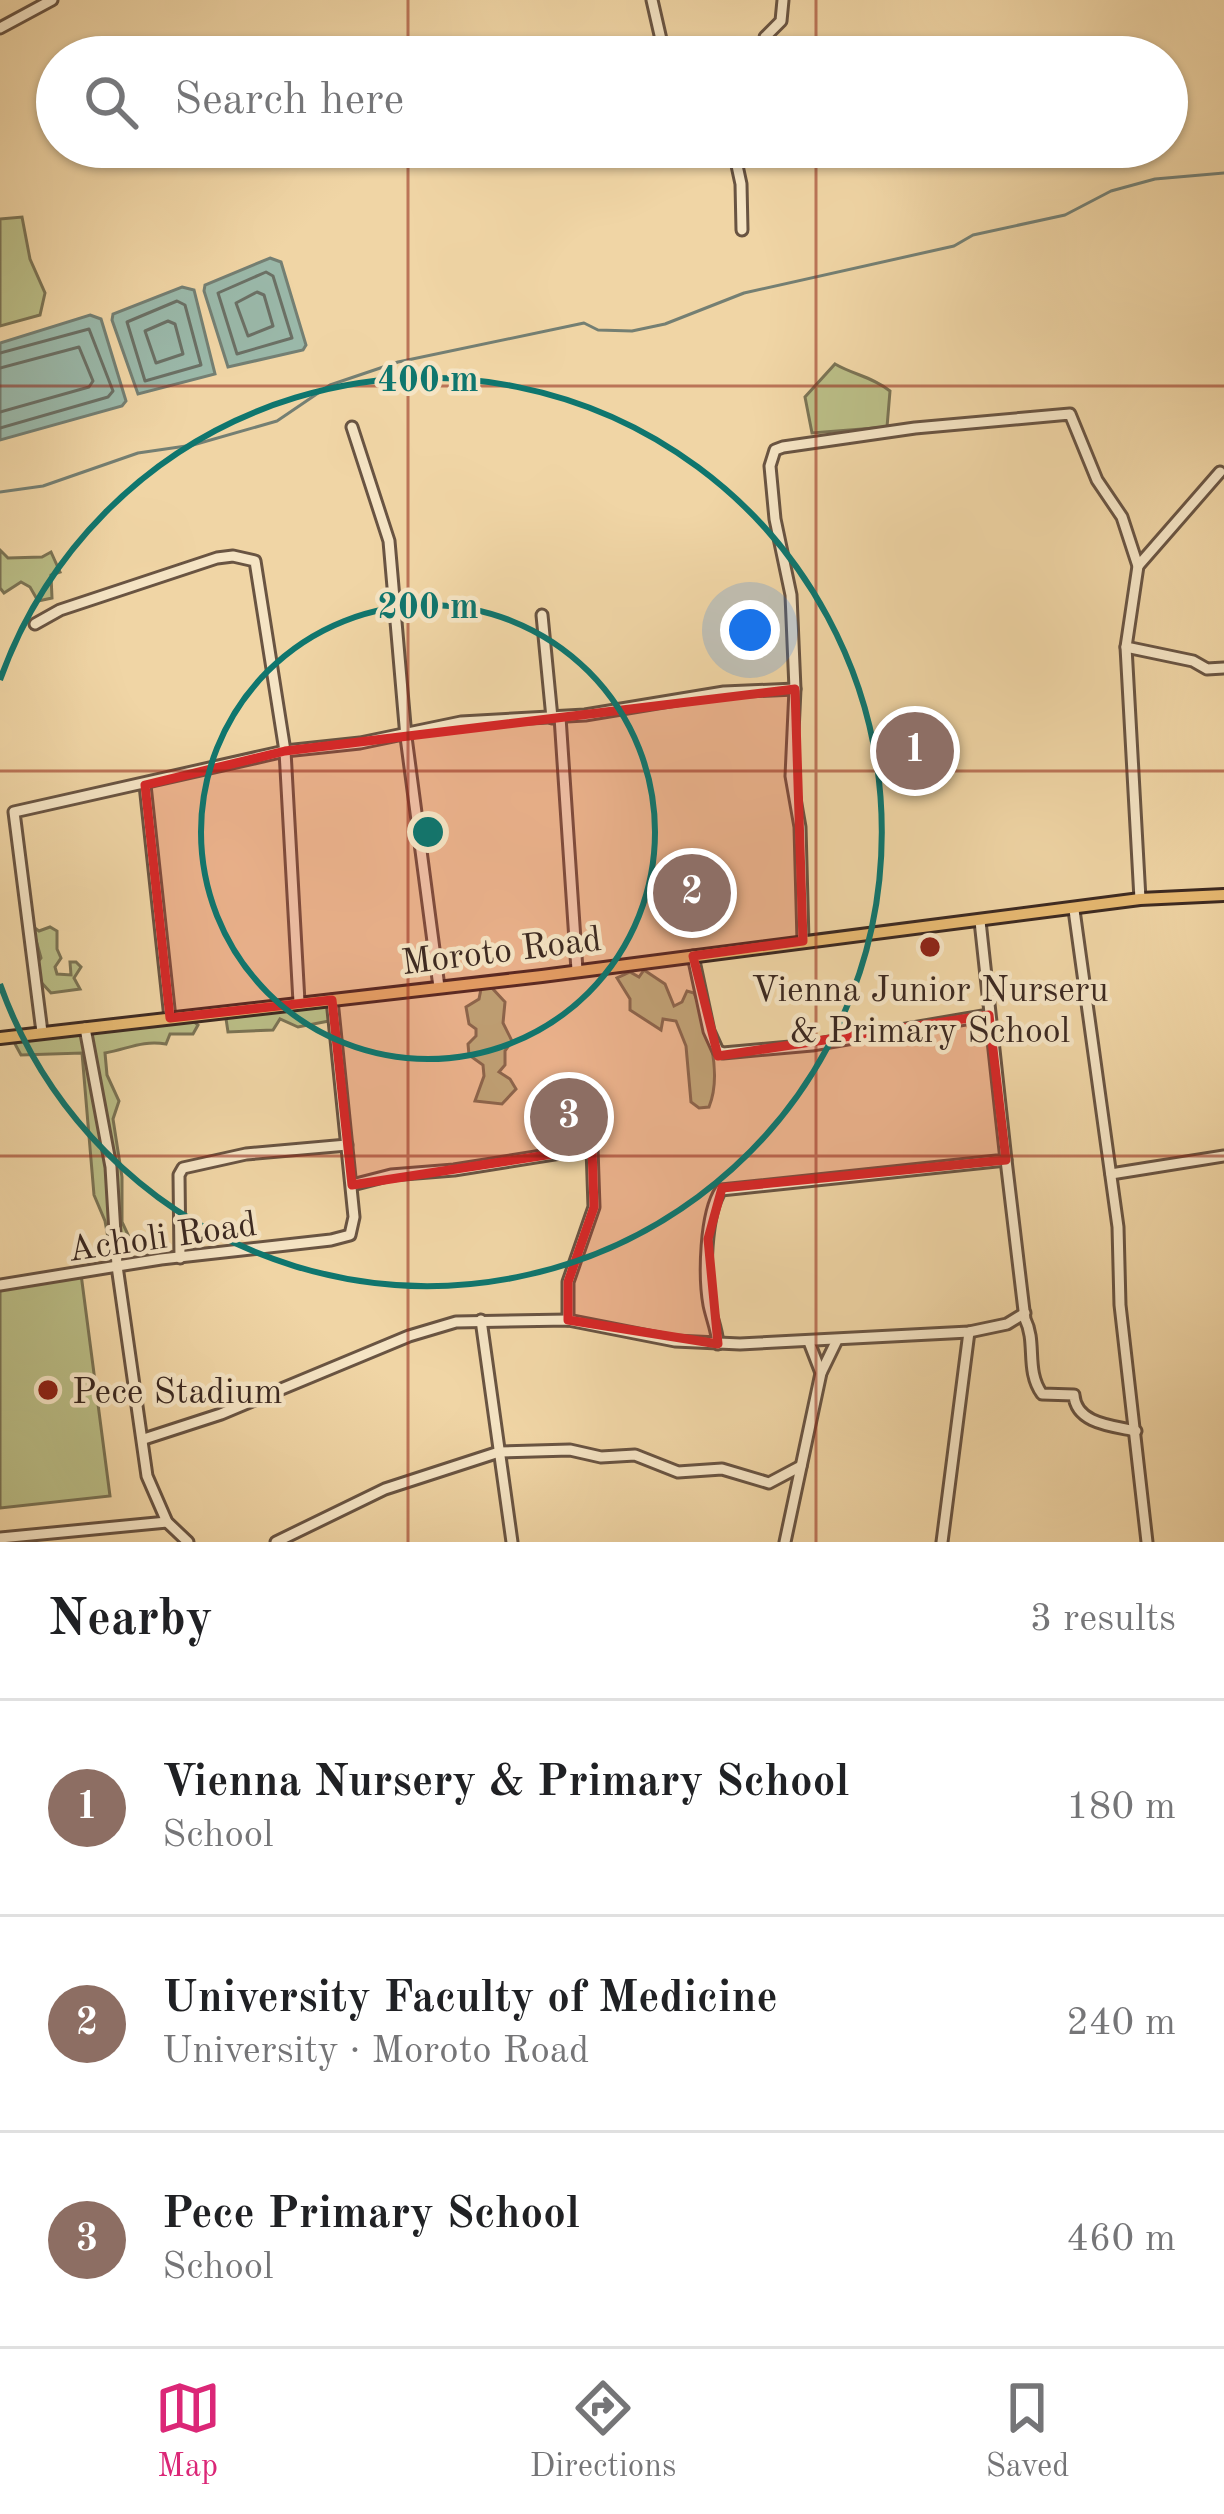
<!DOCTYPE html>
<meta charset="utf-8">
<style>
body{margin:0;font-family:"Old Standard TT",serif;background:#f2f2f2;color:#202124}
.you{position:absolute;left:750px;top:630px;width:42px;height:42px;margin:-30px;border:9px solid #fff;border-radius:50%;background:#1a73e8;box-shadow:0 0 0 18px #1a73e833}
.badge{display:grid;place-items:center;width:78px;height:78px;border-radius:50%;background:#db2777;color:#fff;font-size:39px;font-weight:700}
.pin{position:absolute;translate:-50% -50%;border:6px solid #fff;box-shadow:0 3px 12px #0006}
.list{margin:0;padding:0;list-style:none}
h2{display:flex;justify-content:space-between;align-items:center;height:156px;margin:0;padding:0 48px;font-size:51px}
h2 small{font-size:39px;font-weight:400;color:#757577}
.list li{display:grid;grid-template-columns:78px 1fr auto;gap:36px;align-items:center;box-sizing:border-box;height:216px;padding:0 48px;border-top:3px solid #e0e0e0}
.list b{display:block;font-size:45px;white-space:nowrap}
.list p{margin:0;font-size:39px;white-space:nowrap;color:#757577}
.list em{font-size:39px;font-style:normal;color:#757577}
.icon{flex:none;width:66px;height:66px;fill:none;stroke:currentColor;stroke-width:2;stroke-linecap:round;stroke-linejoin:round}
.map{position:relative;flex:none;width:1224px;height:1542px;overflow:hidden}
.search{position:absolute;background:#fff;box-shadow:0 3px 9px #0004;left:36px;right:36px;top:36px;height:132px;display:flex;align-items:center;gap:30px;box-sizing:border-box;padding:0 42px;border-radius:66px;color:#757577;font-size:45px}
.sheet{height:804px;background:#fff}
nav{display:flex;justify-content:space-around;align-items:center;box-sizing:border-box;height:168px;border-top:3px solid #e0e0e0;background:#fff;font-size:33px;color:#757577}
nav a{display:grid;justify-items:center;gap:6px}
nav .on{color:#db2777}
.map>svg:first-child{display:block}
</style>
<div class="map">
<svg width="1224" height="1542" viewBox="0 0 1224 1542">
<rect width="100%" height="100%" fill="#f0d5a5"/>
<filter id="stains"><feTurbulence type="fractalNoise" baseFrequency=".00167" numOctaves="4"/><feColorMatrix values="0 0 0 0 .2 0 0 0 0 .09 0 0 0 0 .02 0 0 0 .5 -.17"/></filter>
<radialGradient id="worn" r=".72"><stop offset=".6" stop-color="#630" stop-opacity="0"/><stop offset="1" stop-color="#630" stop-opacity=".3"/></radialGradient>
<g fill="#babd86" stroke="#7b7354" stroke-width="3">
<path d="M22,217L30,259L45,293L40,315L0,326V219Z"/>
<path d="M835,364C854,375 873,377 890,391L887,427L812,433L805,397Z"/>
<path d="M0,550L8,558L42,557L51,552L60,572L51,575L52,598L38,601L30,587L21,582L4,593L0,588Z"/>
<path d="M32,926L39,931L50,927L57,931V949L61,958L55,967L57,974L71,975L70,962H76L81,967L74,978L80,989L51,993L40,981L37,963L41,958Z"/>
<path d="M644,970L665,984L674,1006L682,1002L687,991L694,993C708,1026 723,1072 709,1107L699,1108L691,1102L686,1046L676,1021L663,1019L661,1030L630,1010V999L617,978L630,972L639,977Z"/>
<path d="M492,988L505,1002L503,1023L512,1041L505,1051V1065L499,1072L510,1079L516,1089L502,1104L475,1101L484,1076L483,1065L469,1055L468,1044L476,1036V1029L469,1024L466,1007L479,999L481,989Z"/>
<path d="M329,1002V1021L298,1027L280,1019L273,1030L228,1032L225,1012Z"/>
<path d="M191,1019L198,1025L193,1034H170L166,1044C142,1040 128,1049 105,1053L107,1075L119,1101L113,1119L122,1177V1222L130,1239L133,1263L113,1265L105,1221L94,1195L82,1053L21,1055L15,1044L16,1034L73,1031L91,1035L97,1029Z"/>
<path d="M81,1274L110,1496L0,1508V1284Z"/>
</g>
<g fill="#9ab8a9" stroke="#747f73" stroke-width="3">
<path d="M270,258L281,262L306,345L303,350L228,367L204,291L205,285Z"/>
<path d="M182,287L194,290L215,374L138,394L112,320L113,314Z"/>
<path d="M90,315L101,319L126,401L122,406L0,440V343Z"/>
</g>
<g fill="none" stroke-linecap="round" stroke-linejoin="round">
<g stroke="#6b7065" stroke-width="3">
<path d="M266,272L273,276L292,338L237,354L218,293Z"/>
<path d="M257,292L264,295L273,326L248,336L236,303Z"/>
<path d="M177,301L185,305L201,365L145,381L127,322Z"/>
<path d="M168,321L175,324L183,354L156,363L145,331Z"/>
<path d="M0,353L89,329L113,391L108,397L0,428"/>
<path d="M0,368L79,347L93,381L89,387L0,412"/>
</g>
<path stroke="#747f73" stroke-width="3" d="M0,492L43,486L138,453L193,445L277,421L330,385L398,362L584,323L598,330L632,331L665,324L744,293L954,246L973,235L1065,215L1111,191L1155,179L1224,173"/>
<defs>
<g id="minor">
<path d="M652,0L665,57"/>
<path d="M0,28L52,0"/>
<path d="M764,57L765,37L781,21L783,0"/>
<path d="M733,147L741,184L742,230"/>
<path d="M352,427L389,541L406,737L439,987"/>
<path d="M1138,566L1220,472"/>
<path d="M542,615L552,718"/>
<path d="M35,624L60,610L217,558L233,556L255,561L285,751L299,1002"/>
<path d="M1126,647L1193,661L1207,669L1224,668"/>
<path d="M560,717L577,970"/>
<path d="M145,785L170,1018"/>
<path d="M1074,910L1118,1227L1120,1305L1147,1542"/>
<path d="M803,941L800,827L791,776L795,689L791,595L775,519L770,466L775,450L783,447L915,428L1070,414L1097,480L1122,517L1138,566L1126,647L1140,899"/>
<path d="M693,956L709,1031L718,1051L723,1053L812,1045L989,1015"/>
<path d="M85,1028L111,1167L117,1266L147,1476L167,1522L188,1542"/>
<path d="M42,1032L14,812L285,751L360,743L461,722L585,715L724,692L795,689"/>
<path d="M1006,1160L1025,1319C1037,1343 1025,1370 1042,1394L1074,1395C1076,1424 1113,1426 1136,1431"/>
<path d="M1111,1174L1224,1156"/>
<path d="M352,1185L391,1175L454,1170L592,1148L594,1207L568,1282V1320"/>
<path d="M180,1258L179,1175L183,1168L246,1154L347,1145"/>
<path d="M0,1285L161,1259L331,1240L350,1235L354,1217L332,1000"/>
<path d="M481,1320L512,1542"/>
<path d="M809,1342L821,1373"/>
<path d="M718,1344C717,1330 712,1319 709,1305C704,1277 705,1214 721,1190L1006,1160L980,921"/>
<path d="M144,1439L221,1414L409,1336L456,1322L568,1320L675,1341L740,1344L969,1332L1007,1324L1025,1313"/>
<path d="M0,1538L167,1522"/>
<path d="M276,1542L385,1489L499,1452L570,1450L601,1457L635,1455L678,1472L722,1469L769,1483L801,1466"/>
<path d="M785,1542L821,1373L837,1340"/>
<path d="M942,1542L969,1332"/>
</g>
<path id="major" d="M0,1038L542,976L1140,899L1224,895"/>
</defs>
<use href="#minor" stroke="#695442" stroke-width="15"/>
<use href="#major" stroke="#3c2921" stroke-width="16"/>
<use href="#minor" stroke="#f5e4c4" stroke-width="9"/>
<use href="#major" stroke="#e8ba72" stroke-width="10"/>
</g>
<path fill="#d62828" fill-opacity="0.2" stroke="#d62828" stroke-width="9" stroke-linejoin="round" d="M795,689L803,941L693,956L718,1056L989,1015L1006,1160L722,1188L708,1239L718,1344L568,1320V1282L594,1207L592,1148L352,1185L332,1000L170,1018L145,785L285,751Z"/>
<path fill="none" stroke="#8f2418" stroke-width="3" stroke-opacity="0.55" d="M408,0V57M816,0V57M408,147V1542M816,147V1542M0,386H1224M0,771H1224M0,1156H1224"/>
<g fill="none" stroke="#0f766e" stroke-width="6">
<circle cx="428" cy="832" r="227"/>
<path d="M0 680A454 454 0 1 1 0 984"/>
</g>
<g fill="#8f2418" stroke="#f5e4c4" stroke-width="4.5">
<circle cx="930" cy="947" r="12"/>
<circle cx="48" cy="1390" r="12"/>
</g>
<g text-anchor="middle" stroke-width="9" stroke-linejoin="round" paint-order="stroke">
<g font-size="36" fill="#3c2921" stroke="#f5e4c4">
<text transform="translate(501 949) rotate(-7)" y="13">Moroto Road</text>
<text transform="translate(162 1235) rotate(-8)" y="13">Acholi Road</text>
</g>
<g font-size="36" fill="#3c2921" stroke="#f5e4c4">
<text x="930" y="1001">Vienna Junior Nurseru<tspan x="930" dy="41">&amp; Primary School</tspan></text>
<text x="72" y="1403" text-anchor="start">Pece Stadium</text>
</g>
</g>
<circle cx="428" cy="832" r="18" fill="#0f766e" stroke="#f5e4c4" stroke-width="6"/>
<g font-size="36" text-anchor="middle" font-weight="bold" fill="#0f766e" stroke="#f5e4c4" stroke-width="9" stroke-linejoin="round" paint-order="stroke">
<text x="428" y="391">400 m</text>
<text x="428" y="618">200 m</text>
</g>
<rect width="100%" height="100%" filter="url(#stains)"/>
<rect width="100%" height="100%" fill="url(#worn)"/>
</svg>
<div class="you"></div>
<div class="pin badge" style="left:915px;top:751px;background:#8d6e63">1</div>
<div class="pin badge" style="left:692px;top:893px;background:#8d6e63">2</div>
<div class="pin badge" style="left:569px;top:1117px;background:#8d6e63">3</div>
<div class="search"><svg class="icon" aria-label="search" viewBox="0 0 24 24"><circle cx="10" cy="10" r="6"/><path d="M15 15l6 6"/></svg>Search here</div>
</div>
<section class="sheet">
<h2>Nearby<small>3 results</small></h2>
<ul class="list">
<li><span class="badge" style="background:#8d6e63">1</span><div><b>Vienna Nursery &amp; Primary School</b><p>School</p></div><em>180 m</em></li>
<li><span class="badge" style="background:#8d6e63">2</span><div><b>University Faculty of Medicine</b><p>University · Moroto Road</p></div><em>240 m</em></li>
<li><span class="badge" style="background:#8d6e63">3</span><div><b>Pece Primary School</b><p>School</p></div><em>460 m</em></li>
</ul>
</section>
<nav>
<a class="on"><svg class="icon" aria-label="map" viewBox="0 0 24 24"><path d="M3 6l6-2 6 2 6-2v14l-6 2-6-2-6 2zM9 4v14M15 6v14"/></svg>Map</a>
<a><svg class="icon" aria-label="directions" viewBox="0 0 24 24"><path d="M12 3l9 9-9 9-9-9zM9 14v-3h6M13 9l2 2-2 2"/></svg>Directions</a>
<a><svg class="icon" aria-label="saved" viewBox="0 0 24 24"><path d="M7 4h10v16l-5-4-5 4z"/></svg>Saved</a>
</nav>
